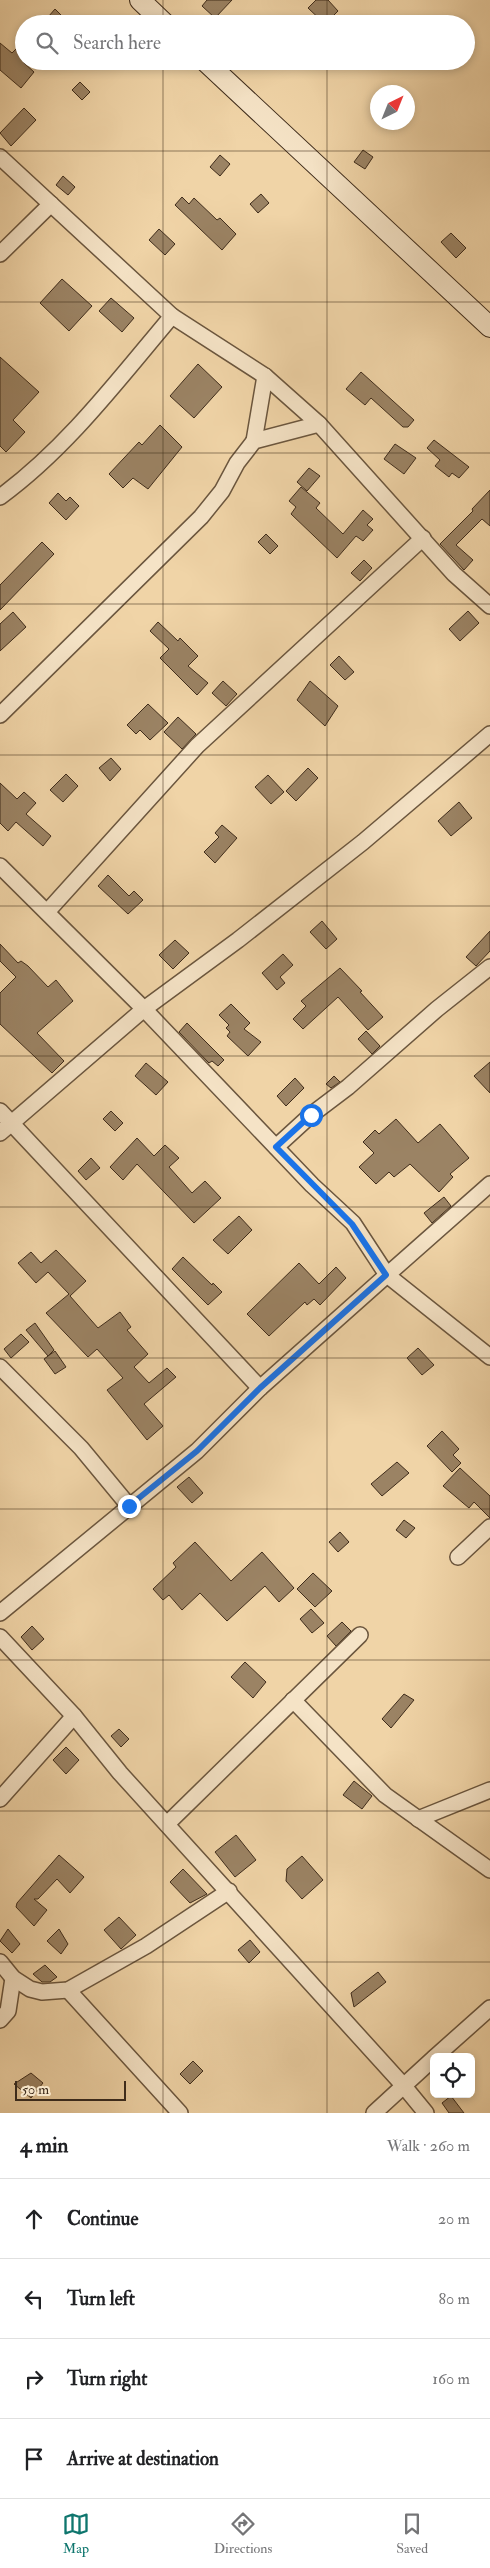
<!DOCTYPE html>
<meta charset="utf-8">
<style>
body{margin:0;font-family:"IM FELL Double Pica",serif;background:#f2f2f2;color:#202124}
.controls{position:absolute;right:15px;bottom:15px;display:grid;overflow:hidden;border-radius:8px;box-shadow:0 2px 8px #0003}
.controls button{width:45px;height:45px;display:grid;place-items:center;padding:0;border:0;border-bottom:1px solid #e0e0e0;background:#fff;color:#202124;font:25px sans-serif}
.compass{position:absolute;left:370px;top:85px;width:45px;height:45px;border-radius:50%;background:#fff;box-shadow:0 2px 8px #0003;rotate:43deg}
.scale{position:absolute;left:15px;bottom:12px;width:111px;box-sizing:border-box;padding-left:5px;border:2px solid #3f2c1b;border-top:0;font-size:14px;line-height:18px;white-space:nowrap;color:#3f2c1b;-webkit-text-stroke:4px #f5e3c6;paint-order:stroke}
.stop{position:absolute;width:15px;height:15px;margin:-11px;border:4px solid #1a73e8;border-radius:50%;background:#fff}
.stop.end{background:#1a73e8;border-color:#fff;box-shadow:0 1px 5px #0008}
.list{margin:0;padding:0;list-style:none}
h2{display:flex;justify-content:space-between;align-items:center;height:65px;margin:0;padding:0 20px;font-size:21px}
h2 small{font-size:16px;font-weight:400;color:#757577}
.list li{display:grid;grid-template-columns:32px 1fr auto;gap:15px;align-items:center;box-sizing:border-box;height:80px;padding:0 20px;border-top:1px solid #e0e0e0}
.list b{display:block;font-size:19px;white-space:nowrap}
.list em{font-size:16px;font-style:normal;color:#757577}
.icon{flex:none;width:28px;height:28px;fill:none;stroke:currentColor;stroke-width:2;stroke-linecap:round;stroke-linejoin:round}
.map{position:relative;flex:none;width:490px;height:2113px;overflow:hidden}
.search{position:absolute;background:#fff;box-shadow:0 2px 8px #0003;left:15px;right:15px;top:15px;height:55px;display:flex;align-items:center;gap:12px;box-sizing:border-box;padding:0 18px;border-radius:28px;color:#757577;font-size:19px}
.sheet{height:385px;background:#fff}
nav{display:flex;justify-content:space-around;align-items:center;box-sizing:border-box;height:70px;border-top:1px solid #e0e0e0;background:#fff;font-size:14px;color:#757577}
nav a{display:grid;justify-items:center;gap:2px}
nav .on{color:#0f766e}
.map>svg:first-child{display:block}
</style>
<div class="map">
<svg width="490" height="2113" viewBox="0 0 490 2113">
<rect width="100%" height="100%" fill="#f0d4a7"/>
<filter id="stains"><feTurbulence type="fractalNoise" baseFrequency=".004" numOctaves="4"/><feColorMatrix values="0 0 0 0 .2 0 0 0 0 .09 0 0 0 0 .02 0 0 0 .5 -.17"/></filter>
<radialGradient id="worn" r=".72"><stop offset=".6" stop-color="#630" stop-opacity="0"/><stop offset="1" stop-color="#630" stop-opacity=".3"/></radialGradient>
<g fill="#9b8364" stroke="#3f2c1b">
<path d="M207,0H232L215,18L202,6Z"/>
<path d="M316,0H328L338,11L325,24L308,8Z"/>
<path d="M55,9L70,24H42Z"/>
<path d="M24,41V63L34,72L21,88L0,70V43L12,53Z"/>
<path d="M80,82L90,92L82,100L72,90Z"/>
<path d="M24,108L36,120L11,146L0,133Z"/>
<path d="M363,150L373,157L365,169L354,162Z"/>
<path d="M220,155L230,164L220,176L210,167Z"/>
<path d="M63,176L75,187L68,195L56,185Z"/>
<path d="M261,194L269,203L258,213L250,204Z"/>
<path d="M182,197L189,204L194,198L217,220L220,218L236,234L222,250L175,205Z"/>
<path d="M159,229L175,244L165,255L149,240Z"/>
<path d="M451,233L466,248L456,258L441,242Z"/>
<path d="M62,279L92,306L69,331L40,303Z"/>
<path d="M111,298L134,318L122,332L99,311Z"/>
<path d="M0,357L39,392L13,420L25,432L6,452L0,446Z"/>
<path d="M198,364L222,387L194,418L170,396Z"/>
<path d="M361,372L414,420L408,427H403L371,398L365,405L346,389Z"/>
<path d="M160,425L182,447L148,489L133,478L123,488L109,474L139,442L142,445Z"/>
<path d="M434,440L469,467L459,478L452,473L449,477L435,466L440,460L427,448Z"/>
<path d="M395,444L416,458L404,474L384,459Z"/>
<path d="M309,468L320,476L307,491L297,482Z"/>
<path d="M301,487L320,503L316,508L343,534L363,510L373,519L367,525L373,530L363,541L356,536L337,558L291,514L296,507L289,501Z"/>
<path d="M490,490V526L482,519L456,545L473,560L464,570L440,544L473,511L472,509Z"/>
<path d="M58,493L66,501L70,497L79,506L66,520L49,503Z"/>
<path d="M266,534L278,546L270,554L258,542Z"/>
<path d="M42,542L54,554L0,610V585Z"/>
<path d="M364,560L372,568L360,581L351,573Z"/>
<path d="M468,611L479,623L460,641L449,629Z"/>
<path d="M13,612L26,627L0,651V624Z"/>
<path d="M158,622L178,641L180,638L198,656L188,666L208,683L197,695L160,658L169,649L150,631Z"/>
<path d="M339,656L354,672L345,680L330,665Z"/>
<path d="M223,681L237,694L226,706L212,693Z"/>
<path d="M310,681L338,706L325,726L297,700Z"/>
<path d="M148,704L168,723L150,740L140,730L136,734L127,725Z"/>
<path d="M178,717L196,734L182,749L164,732Z"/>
<path d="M111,758L121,769L110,781L99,768Z"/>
<path d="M308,768L318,778L296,801L286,791Z"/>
<path d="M66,774L78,786L63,802L50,790Z"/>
<path d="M268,775L284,792L271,804L255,787Z"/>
<path d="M0,783L17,799L24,792L36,803L26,814L51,836L43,846L16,822L8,831L0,823Z"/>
<path d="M459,802L472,818L451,836L438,821Z"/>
<path d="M222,825L237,838L215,863L204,852L219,837L215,833Z"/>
<path d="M108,875L129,896L134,891L143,900L128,914L98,886Z"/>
<path d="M322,921L337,939L326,949L310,932Z"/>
<path d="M490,931V951L476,966L466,957Z"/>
<path d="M175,940L189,953L173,969L159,955Z"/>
<path d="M0,944L18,963L21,961L28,966L48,987L56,980L73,1001L37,1033L64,1061L52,1073L0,1024V993L16,977L0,961Z"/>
<path d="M283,954L293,965L280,977L285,983L277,990L262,973Z"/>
<path d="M340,968L362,991L360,992L383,1017L368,1030L338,997L303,1029L293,1019L306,1006L301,1001Z"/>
<path d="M231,1004L250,1023L244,1029L261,1042L248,1056L227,1036L230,1032L226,1028L229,1025L219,1015Z"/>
<path d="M187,1023L224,1060L218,1066L212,1061L209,1063L179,1032Z"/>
<path d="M366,1031L380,1046L372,1054L358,1039Z"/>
<path d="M490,1062V1093L474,1076Z"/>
<path d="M146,1063L168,1082L156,1095L135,1076Z"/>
<path d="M334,1076L340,1082L331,1088L326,1084Z"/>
<path d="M295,1078L304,1088L286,1106L277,1096Z"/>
<path d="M111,1111L123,1123L115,1131L103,1119Z"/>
<path d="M396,1119L418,1143L440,1124L469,1158L450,1174L453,1177L439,1192L410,1164L394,1177L389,1172L376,1184L359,1167L374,1153L363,1142L375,1130L379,1134Z"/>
<path d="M137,1138L154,1156L165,1145L179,1158L169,1167L192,1193L205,1181L221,1198L194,1223L137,1164L123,1180L110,1167Z"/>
<path d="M91,1158L100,1168L86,1180L78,1171Z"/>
<path d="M444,1197L451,1206L432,1223L424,1213Z"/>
<path d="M239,1216L252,1230L228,1254L213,1240Z"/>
<path d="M56,1250L86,1281L70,1296L98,1328L120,1312L131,1327L127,1330L148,1354L134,1367L149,1383L167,1368L176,1377L144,1404L163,1426L147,1440L107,1390L123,1378L97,1349L88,1357L46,1313L69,1294L48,1272L36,1283L18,1263L31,1252L41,1263Z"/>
<path d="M183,1257L212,1285L213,1283L222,1292L208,1305L172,1269Z"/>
<path d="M299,1263L319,1284L336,1267L346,1278L320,1305L314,1299L307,1305L305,1302L269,1336L247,1314Z"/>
<path d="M35,1323L54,1350L48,1356L26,1330Z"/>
<path d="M21,1334L29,1342L11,1358L4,1349Z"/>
<path d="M418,1348L434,1365L422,1375L407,1358Z"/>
<path d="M55,1351L66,1367L55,1374L44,1359Z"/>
<path d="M442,1431L459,1449L453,1455L461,1463L452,1472L427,1446Z"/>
<path d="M397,1462L409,1473L382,1496L371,1484Z"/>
<path d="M460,1468L490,1496V1518L474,1502L469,1508L443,1486Z"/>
<path d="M189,1477L203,1493L192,1503L177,1487Z"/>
<path d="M404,1520L415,1528L406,1538L396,1530Z"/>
<path d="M340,1532L349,1542L338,1552L329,1542Z"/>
<path d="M195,1542L231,1581L262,1552L294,1588L279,1602L265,1586L227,1621L200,1593L182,1610L169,1595L163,1600L153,1589L176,1567L173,1563Z"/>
<path d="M313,1573L332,1591L315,1607L297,1589Z"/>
<path d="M311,1609L324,1623L312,1633L300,1619Z"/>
<path d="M342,1622L351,1631L336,1646L327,1636Z"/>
<path d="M32,1626L44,1639L32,1650L21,1637Z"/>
<path d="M245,1662L266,1682L253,1698L231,1677Z"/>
<path d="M404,1694L414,1700L391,1728L382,1719Z"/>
<path d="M119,1729L129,1739L121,1747L111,1736Z"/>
<path d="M66,1747L79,1760L66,1774L53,1760Z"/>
<path d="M354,1781L372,1796L362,1809L343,1795Z"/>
<path d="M236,1835L256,1860L235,1877L215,1852Z"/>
<path d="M59,1855L84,1877L70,1893L57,1879L38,1899H34L47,1910L34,1926L16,1907L17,1903Z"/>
<path d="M302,1856L323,1880L302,1899L286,1881L287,1869Z"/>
<path d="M183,1869L207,1894L190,1903L170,1882Z"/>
<path d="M119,1917L136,1935L121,1949L104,1930Z"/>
<path d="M8,1929L20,1944L12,1953L0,1941Z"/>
<path d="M59,1929L68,1944L61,1954L47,1941Z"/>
<path d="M250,1940L260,1952L249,1963L238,1950Z"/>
<path d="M45,1965L57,1977L50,1982H42L33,1974Z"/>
<path d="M378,1972L386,1982L354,2007L351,1993Z"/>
<path d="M193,2061L203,2071L190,2084L180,2074Z"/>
<path d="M31,2073L43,2083L31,2098L14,2084Z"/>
<path d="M451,2096L464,2113H449L442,2103Z"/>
</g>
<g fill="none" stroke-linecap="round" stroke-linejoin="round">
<defs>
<g id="street">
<path d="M0,157L172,316L265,376L319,424L454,574L490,606"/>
<path d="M0,254L51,204"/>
<path d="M254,441L265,376"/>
<path d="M0,497C67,448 118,380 172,316"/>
<path d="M0,715L201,517L222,491L237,463L254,441L319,424"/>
<path d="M0,866L144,1009L312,1185L353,1223L387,1275L490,1184"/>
<path d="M47,912L197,746L423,538"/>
<path d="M0,1111L260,1388"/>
<path d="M0,1133L144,1009L238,940L363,842L490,734"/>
<path d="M276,1147L311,1115L348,1087L437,1009L490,967"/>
<path d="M0,1367L81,1448L129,1506"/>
<path d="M458,1557L490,1527"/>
<path d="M0,1613L197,1451L260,1388L387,1275L490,1357"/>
<path d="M0,1637L74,1716L120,1773L403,2085L426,2113"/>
<path d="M293,1700L385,1795L490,1870"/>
<path d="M0,1799L74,1716"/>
<path d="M418,1819L490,1790"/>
<path d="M167,1824L360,1635"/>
<path d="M0,1962L13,1978L30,1989L42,1992L68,1990L146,1946L229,1891"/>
<path d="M68,1990L180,2113"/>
<path d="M0,2020L8,2011L13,1978"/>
<path d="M435,2057L490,2008"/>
<path d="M374,2113L434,2058"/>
</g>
<g id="secondary">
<path d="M140,0L165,24"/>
<path d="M205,61L490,327"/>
</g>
</defs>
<use href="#street" stroke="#6b563e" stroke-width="18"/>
<use href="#secondary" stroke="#3f2c1b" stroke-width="22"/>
<use href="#street" stroke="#f5e3c6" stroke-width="15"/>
<use href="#secondary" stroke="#f5e3c6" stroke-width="20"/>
</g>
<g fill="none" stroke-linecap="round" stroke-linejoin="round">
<path stroke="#1a73e8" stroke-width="6" d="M129,1506L197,1451L260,1388L386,1275L352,1224L276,1147L311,1115"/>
</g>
<path fill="none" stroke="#3f2c1b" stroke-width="1" stroke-opacity="0.55" d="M163,0V24M327,0V24M163,61V2113M327,61V2113M0,151H490M0,302H490M0,453H490M0,604H490M0,755H490M0,906H490M0,1056H490M0,1207H490M0,1358H490M0,1509H490M0,1660H490M0,1811H490M0,1962H490"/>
<rect width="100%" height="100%" filter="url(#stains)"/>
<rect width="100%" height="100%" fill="url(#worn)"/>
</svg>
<div class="controls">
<button><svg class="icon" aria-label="locate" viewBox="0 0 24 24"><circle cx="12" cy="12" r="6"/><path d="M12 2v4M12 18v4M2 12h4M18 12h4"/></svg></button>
</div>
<svg class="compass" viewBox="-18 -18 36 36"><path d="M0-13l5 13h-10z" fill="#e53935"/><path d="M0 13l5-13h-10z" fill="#757577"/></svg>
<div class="scale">50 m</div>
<div class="stop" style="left:311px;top:1115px"></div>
<div class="stop end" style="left:129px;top:1506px"></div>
<div class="search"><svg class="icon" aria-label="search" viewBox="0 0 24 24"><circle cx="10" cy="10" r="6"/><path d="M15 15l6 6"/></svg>Search here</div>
</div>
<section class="sheet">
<h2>4 min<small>Walk · 260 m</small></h2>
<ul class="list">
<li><svg class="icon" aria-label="ahead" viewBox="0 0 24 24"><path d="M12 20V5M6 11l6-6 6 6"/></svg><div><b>Continue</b></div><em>20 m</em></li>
<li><svg class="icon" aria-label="left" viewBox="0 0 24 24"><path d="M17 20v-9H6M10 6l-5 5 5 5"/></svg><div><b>Turn left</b></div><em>80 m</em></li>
<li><svg class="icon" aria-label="right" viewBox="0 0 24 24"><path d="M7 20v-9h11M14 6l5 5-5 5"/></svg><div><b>Turn right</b></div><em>160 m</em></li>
<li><svg class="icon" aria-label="arrive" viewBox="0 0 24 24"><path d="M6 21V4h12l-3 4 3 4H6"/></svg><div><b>Arrive at destination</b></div></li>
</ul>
</section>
<nav>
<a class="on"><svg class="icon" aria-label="map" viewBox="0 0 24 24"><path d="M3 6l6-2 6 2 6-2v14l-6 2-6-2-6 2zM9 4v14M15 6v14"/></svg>Map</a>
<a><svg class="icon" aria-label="directions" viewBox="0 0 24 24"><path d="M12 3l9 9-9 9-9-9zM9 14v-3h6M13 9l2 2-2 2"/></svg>Directions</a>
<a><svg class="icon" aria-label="saved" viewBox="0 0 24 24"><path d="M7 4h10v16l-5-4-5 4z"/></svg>Saved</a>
</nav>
